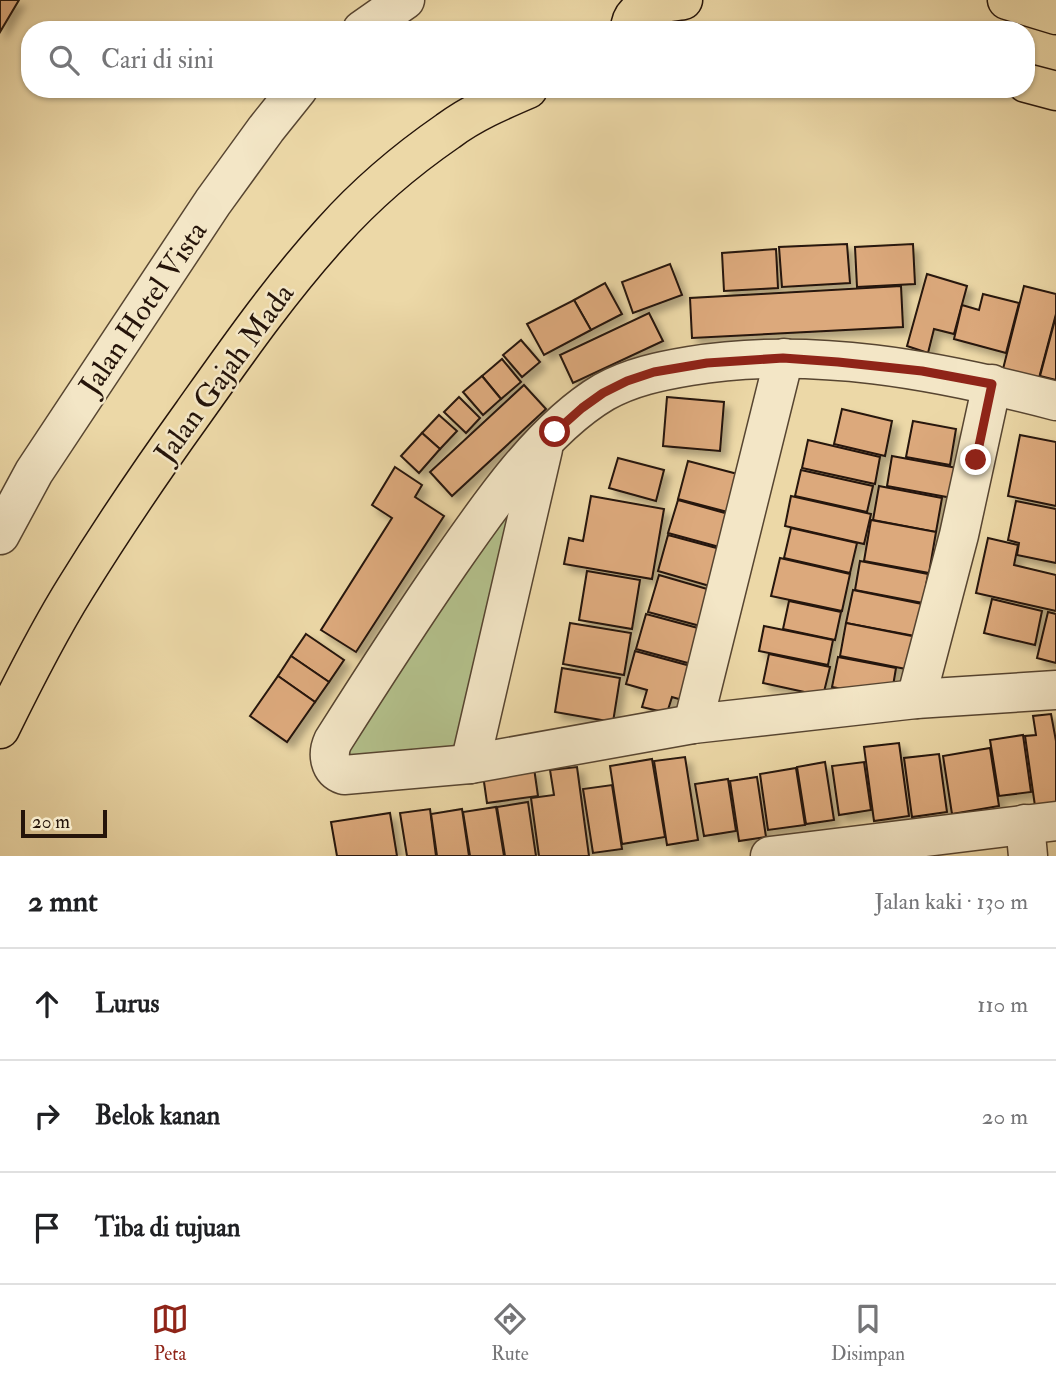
<!DOCTYPE html>
<html lang="id">
<meta charset="utf-8">
<style>
body{margin:0;font-family:"IM FELL Double Pica",serif;background:#f6f6f6;color:#202124}
.scale{position:absolute;left:21px;bottom:18px;width:86px;box-sizing:border-box;padding-left:7px;border:4px solid #25140a;border-top:0;font-size:19px;line-height:24px;white-space:nowrap;color:#25140a;-webkit-text-stroke:5px #f3e6c6;paint-order:stroke}
.stop{position:absolute;width:21px;height:21px;margin:-16px;border:5px solid #8f2418;border-radius:50%;background:#fff}
.stop.end{background:#8f2418;border-color:#fff;box-shadow:0 2px 7px #0008}
.list{margin:0;padding:0;list-style:none}
h2{display:flex;justify-content:space-between;align-items:center;height:91px;margin:0;padding:0 28px;font-size:30px}
h2 small{font-size:23px;font-weight:400;color:#757577}
.list li{display:grid;grid-template-columns:46px 1fr auto;gap:21px;align-items:center;box-sizing:border-box;height:112px;padding:0 28px;border-top:2px solid #e0e0e0}
.list b{display:block;font-size:26px;white-space:nowrap}
.list em{font-size:23px;font-style:normal;color:#757577}
.icon{flex:none;width:38px;height:38px;fill:none;stroke:currentColor;stroke-width:2;stroke-linecap:round;stroke-linejoin:round}
.map{position:relative;flex:none;width:1056px;height:856px;overflow:hidden}
.search{position:absolute;background:#fff;box-shadow:0 2px 5px #0004;left:21px;right:21px;top:21px;height:77px;display:flex;align-items:center;gap:18px;box-sizing:border-box;padding:0 24px;border-radius:28px;color:#757577;font-size:26px}
.sheet{height:427px;background:#fff}
nav{display:flex;justify-content:space-around;align-items:center;box-sizing:border-box;height:98px;border-top:2px solid #e0e0e0;background:#fff;font-size:19px;color:#757577}
nav a{display:grid;justify-items:center;gap:4px}
nav .on{color:#8f2418}
.map>svg:first-child{display:block}
</style>
<div class="map">
<svg width="1056" height="856" viewBox="0 0 1056 856">
<defs>
<filter id="shadow"><feDropShadow dx="6" dy="6" stdDeviation="3.5" flood-color="#0004"/></filter>
</defs>
<rect width="100%" height="100%" fill="#ecd8a7"/>
<filter id="stains"><feTurbulence type="fractalNoise" baseFrequency=".00286" numOctaves="4"/><feColorMatrix values="0 0 0 0 .2 0 0 0 0 .09 0 0 0 0 .02 0 0 0 .5 -.17"/></filter>
<radialGradient id="worn" r=".72"><stop offset=".6" stop-color="#630" stop-opacity="0"/><stop offset="1" stop-color="#630" stop-opacity=".3"/></radialGradient>
<path fill="#b3c08b" stroke="#6c6a4a" stroke-width="2" d="M518,500L460,747L341,763L489,521Z"/>
<g fill="#dca97c" stroke="#25140a" stroke-width="2" filter="url(#shadow)">
<path d="M0,0H19L0,32Z"/>
<path d="M847,244L850,283L782,287L779,247Z"/>
<path d="M913,244L915,284L857,287L855,247Z"/>
<path d="M776,249L778,288L724,291L722,253Z"/>
<path d="M670,264L682,295L633,313L622,282Z"/>
<path d="M927,274L967,286L954,334L934,329L928,353L907,346Z"/>
<path d="M605,283L622,314L591,330L574,300Z"/>
<path d="M901,286L903,327L692,338L690,298Z"/>
<path d="M1024,286L1056,294V314L1039,378L1003,369Z"/>
<path d="M983,294L1019,303L1006,353L954,339L962,305L979,310Z"/>
<path d="M574,300L591,330L544,355L527,324Z"/>
<path d="M649,313L663,341L573,383L560,355Z"/>
<path d="M1056,316V380L1040,376Z"/>
<path d="M521,340L540,362L522,377L503,355Z"/>
<path d="M502,359L521,382L501,399L482,376Z"/>
<path d="M482,376L501,399L483,415L463,392Z"/>
<path d="M524,385L546,409L452,496L430,472Z"/>
<path d="M459,397L480,418L466,433L444,412Z"/>
<path d="M667,397L724,402L720,451L663,446Z"/>
<path d="M842,409L892,421L885,456L834,444Z"/>
<path d="M439,415L457,431L440,449L422,433Z"/>
<path d="M913,421L956,429L950,465L906,457Z"/>
<path d="M422,433L440,449L419,473L401,456Z"/>
<path d="M1020,435L1056,442V506L1008,496Z"/>
<path d="M808,440L880,457L875,484L802,468Z"/>
<path d="M892,456L968,470L963,500L887,486Z"/>
<path d="M618,458L664,470L656,501L609,488Z"/>
<path d="M688,461L749,477L739,515L678,499Z"/>
<path d="M395,467L422,485L415,497L444,516L356,652L321,630L392,518L372,505Z"/>
<path d="M801,470L873,486L867,512L795,496Z"/>
<path d="M879,486L942,498L936,532L873,520Z"/>
<path d="M591,496L664,509L652,579L564,564L569,538L583,541Z"/>
<path d="M791,496L871,514L864,544L785,526Z"/>
<path d="M678,500L743,518L734,551L668,533Z"/>
<path d="M1016,501L1056,509V563L1017,555L1019,543L1008,540Z"/>
<path d="M871,520L936,532L929,573L864,561Z"/>
<path d="M791,528L857,543L850,573L784,558Z"/>
<path d="M668,535L724,550L713,587L658,571Z"/>
<path d="M988,538L1018,545L1014,565L1056,575V611L976,593Z"/>
<path d="M780,558L850,574L842,611L771,596Z"/>
<path d="M860,561L928,574L923,603L855,590Z"/>
<path d="M587,571L640,580L632,629L579,620Z"/>
<path d="M659,575L714,591L704,627L648,612Z"/>
<path d="M853,590L927,605L920,637L846,623Z"/>
<path d="M992,599L1042,611L1035,645L984,633Z"/>
<path d="M789,601L841,612L835,640L783,629Z"/>
<path d="M1048,612L1056,614V663L1037,658Z"/>
<path d="M646,614L709,631L699,666L636,649Z"/>
<path d="M570,623L631,633L624,675L563,664Z"/>
<path d="M846,623L917,637L911,670L840,656Z"/>
<path d="M764,626L833,640L828,665L759,651Z"/>
<path d="M306,634L344,660L329,682L291,656Z"/>
<path d="M635,651L698,668L689,702L672,697L667,713L642,707L647,690L626,684Z"/>
<path d="M769,654L830,667L823,696L763,683Z"/>
<path d="M291,656L329,682L315,702L278,676Z"/>
<path d="M838,657L896,668L891,698L832,687Z"/>
<path d="M562,668L620,678L613,722L555,712Z"/>
<path d="M278,676L315,702L287,742L250,716Z"/>
<path d="M1051,714L1056,741V803L1035,806L1025,736L1036,735L1033,716Z"/>
<path d="M1023,735L1031,792L999,796L990,740Z"/>
<path d="M899,743L909,816L874,821L864,747Z"/>
<path d="M990,748L999,806L952,814L943,756Z"/>
<path d="M939,754L947,812L912,817L904,758Z"/>
<path d="M685,757L698,840L667,845L654,761Z"/>
<path d="M652,759L665,837L622,844L610,766Z"/>
<path d="M825,762L834,820L806,824L797,767Z"/>
<path d="M864,762L871,810L839,815L832,766Z"/>
<path d="M577,767L589,856H539L531,798L554,795L550,770Z"/>
<path d="M534,768L538,796L487,803L483,775Z"/>
<path d="M796,768L805,825L768,830L760,774Z"/>
<path d="M757,777L766,837L739,841L730,781Z"/>
<path d="M728,779L736,831L704,836L695,784Z"/>
<path d="M612,785L622,849L593,853L583,789Z"/>
<path d="M528,802L536,856H505L497,807Z"/>
<path d="M496,807L504,856H470L463,812Z"/>
<path d="M430,809L436,856H407L400,813Z"/>
<path d="M462,809L469,856H437L431,814Z"/>
<path d="M390,813L397,856H337L331,822Z"/>
</g>
<g fill="none" stroke-linecap="round" stroke-linejoin="round">
<defs>
<g id="minor">
<path d="M362,30L405,0"/>
<path d="M1056,401C937,370 812,346 690,366C660,371 631,377 604,392C543,428 489,506 449,564C409,622 371,681 333,741C327,754 329,770 344,775L470,764L693,724L916,699L1056,690"/>
<path d="M0,535L34,472L213,202L266,129L298,89"/>
<path d="M916,699L959,535L992,384"/>
<path d="M693,724L784,358"/>
<path d="M470,764L543,449"/>
<path d="M1025,824L1028,856"/>
<path d="M770,856L1056,821"/>
</g>
<g id="major">
<path d="M1026,83L1056,91"/>
<path d="M0,729C23,682 47,634 75,589C112,529 152,470 193,413C237,351 281,288 332,232C366,194 406,160 448,131C472,113 500,101 528,89"/>
</g>
<g id="highway">
<path d="M1007,0L1056,15"/>
<path d="M630,30C631,3 662,4 683,0"/>
</g>
</defs>
<use href="#minor" stroke="#574531" stroke-width="41"/>
<use href="#major" stroke="#25140a" stroke-width="41"/>
<use href="#highway" stroke="#25140a" stroke-width="41"/>
<use href="#minor" stroke="#f3e6c6" stroke-width="38"/>
<use href="#major" stroke="#ecd8a7" stroke-width="38"/>
<use href="#highway" stroke="#ecd8a7" stroke-width="38"/>
</g>
<g fill="none" stroke-linecap="round" stroke-linejoin="round">
<path stroke="#8f2418" stroke-width="9" d="M555,432L582,408L603,393L627,381L654,372L707,363L783,358L838,362L922,371L992,384L976,460"/>
</g>
<g text-anchor="middle" stroke-width="5" stroke-linejoin="round" paint-order="stroke">
<g font-size="30" fill="#25140a" stroke="#f3e6c6">
<text transform="translate(143 308) rotate(-56)" y="10">Jalan Hotel Vista</text>
<text transform="translate(224 373) rotate(-54)" y="10">Jalan Gajah Mada</text>
</g>
</g>
<rect width="100%" height="100%" filter="url(#stains)"/>
<rect width="100%" height="100%" fill="url(#worn)"/>
</svg>
<div class="scale">20 m</div>
<div class="stop" style="left:555px;top:432px"></div>
<div class="stop end" style="left:976px;top:460px"></div>
<div class="search"><svg class="icon" aria-label="search" viewBox="0 0 24 24"><circle cx="10" cy="10" r="6"/><path d="M15 15l6 6"/></svg>Cari di sini</div>
</div>
<section class="sheet">
<h2>2 mnt<small>Jalan kaki · 130 m</small></h2>
<ul class="list">
<li><svg class="icon" aria-label="ahead" viewBox="0 0 24 24"><path d="M12 20V5M6 11l6-6 6 6"/></svg><div><b>Lurus</b></div><em>110 m</em></li>
<li><svg class="icon" aria-label="right" viewBox="0 0 24 24"><path d="M7 20v-9h11M14 6l5 5-5 5"/></svg><div><b>Belok kanan</b></div><em>20 m</em></li>
<li><svg class="icon" aria-label="arrive" viewBox="0 0 24 24"><path d="M6 21V4h12l-3 4 3 4H6"/></svg><div><b>Tiba di tujuan</b></div></li>
</ul>
</section>
<nav>
<a class="on"><svg class="icon" aria-label="map" viewBox="0 0 24 24"><path d="M3 6l6-2 6 2 6-2v14l-6 2-6-2-6 2zM9 4v14M15 6v14"/></svg>Peta</a>
<a><svg class="icon" aria-label="directions" viewBox="0 0 24 24"><path d="M12 3l9 9-9 9-9-9zM9 14v-3h6M13 9l2 2-2 2"/></svg>Rute</a>
<a><svg class="icon" aria-label="saved" viewBox="0 0 24 24"><path d="M7 4h10v16l-5-4-5 4z"/></svg>Disimpan</a>
</nav>
